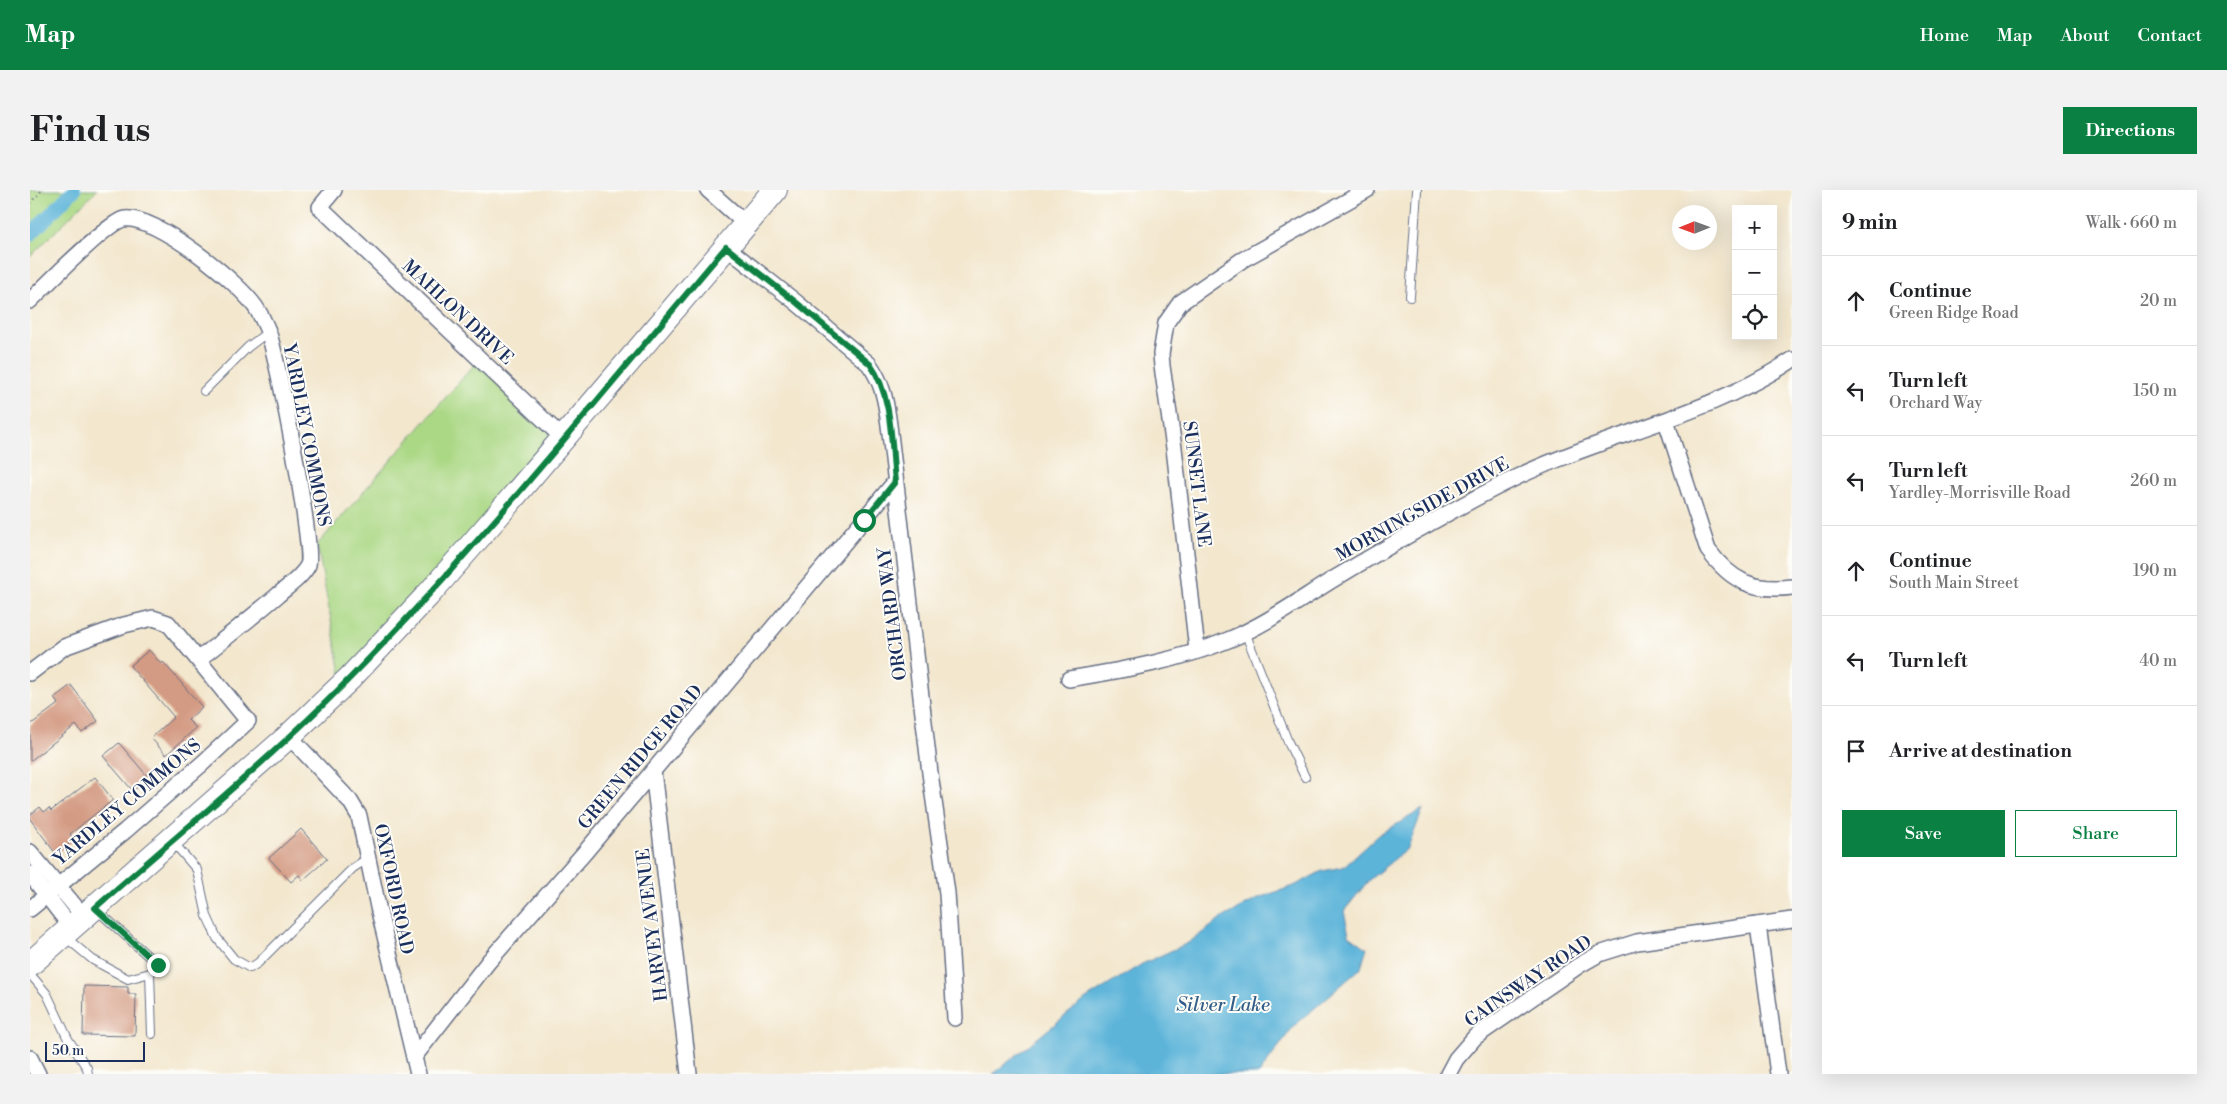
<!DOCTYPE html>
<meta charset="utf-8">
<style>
body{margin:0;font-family:"Libre Bodoni",serif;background:#f2f2f2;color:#202124}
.controls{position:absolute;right:15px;top:15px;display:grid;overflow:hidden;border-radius:0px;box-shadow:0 5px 20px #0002}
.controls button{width:45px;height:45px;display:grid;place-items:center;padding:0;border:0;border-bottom:1px solid #e0e0e0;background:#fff;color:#202124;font:25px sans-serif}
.compass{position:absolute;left:1642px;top:15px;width:45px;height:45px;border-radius:50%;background:#fff;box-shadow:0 5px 20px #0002;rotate:269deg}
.scale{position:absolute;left:15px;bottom:12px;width:100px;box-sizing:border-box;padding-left:5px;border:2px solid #1b2f5e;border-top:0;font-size:14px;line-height:18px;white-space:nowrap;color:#1b2f5e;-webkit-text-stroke:4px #fdfcf7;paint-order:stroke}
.stop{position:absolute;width:15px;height:15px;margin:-11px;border:4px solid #0b8043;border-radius:50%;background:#fff}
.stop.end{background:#0b8043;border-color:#fff;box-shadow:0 1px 5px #0008}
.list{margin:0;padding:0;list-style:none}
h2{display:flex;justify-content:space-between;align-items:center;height:65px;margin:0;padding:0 20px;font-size:21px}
h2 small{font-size:16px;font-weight:400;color:#757577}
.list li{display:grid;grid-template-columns:32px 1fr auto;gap:15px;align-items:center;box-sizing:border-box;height:90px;padding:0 20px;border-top:1px solid #e0e0e0}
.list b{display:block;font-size:19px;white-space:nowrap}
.list p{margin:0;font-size:16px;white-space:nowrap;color:#757577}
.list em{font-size:16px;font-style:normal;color:#757577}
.actions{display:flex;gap:10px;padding:15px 20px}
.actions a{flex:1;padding:11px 0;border:1px solid #0b8043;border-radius:0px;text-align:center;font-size:18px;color:#0b8043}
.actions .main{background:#0b8043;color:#fff}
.icon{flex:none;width:28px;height:28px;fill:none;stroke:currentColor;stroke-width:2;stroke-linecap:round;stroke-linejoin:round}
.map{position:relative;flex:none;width:1762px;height:884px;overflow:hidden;border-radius:0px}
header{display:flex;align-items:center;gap:30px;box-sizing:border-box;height:70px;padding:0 25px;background:#0b8043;color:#fff}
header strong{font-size:24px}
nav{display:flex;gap:28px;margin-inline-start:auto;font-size:18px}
.intro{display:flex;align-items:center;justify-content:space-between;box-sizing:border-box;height:120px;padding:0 30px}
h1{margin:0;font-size:35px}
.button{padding:12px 22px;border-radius:0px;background:#0b8043;color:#fff;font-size:18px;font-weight:700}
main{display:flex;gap:30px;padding:0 30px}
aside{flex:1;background:#fff;border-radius:0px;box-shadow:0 5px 20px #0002}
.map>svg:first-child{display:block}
</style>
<header>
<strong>Map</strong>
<nav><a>Home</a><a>Map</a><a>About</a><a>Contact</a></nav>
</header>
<div class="intro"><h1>Find us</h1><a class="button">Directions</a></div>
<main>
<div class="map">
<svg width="1762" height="884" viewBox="0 0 1762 884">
<rect width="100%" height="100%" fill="#fdfcf7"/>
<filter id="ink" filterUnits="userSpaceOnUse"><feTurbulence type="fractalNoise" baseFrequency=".02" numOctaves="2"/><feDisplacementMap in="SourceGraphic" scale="10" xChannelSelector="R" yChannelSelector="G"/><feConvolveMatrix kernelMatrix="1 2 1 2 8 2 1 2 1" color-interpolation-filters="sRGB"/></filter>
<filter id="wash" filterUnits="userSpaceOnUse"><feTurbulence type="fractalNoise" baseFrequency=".0096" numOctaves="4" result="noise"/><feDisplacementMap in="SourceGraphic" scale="20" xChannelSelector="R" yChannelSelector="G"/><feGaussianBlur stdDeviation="1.12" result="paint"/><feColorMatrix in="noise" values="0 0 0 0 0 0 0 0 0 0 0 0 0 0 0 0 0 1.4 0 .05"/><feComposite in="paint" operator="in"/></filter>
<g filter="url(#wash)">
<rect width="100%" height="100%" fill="#f3e7ce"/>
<g fill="#abd885" stroke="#638472">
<path d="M0,0H67L0,67Z"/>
<path d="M450,168L534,249L313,494L287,355Z"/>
</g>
<path fill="#5cb4d9" stroke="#3c729c" d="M1393,619L1378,658L1339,690L1314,721L1319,745L1337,758L1331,778L1263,837L1229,884H963L1056,809L1112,774L1158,753L1194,727L1231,707L1264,696L1292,681L1313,677L1348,645Z"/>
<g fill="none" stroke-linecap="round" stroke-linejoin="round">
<path stroke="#5cb4d9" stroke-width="14" d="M0,45L44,0"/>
</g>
<g id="blocks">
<g fill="#d49b84">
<path d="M119,460L131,474L133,472L172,517L158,530L166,538L136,565L121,548L144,527L100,476Z"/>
<path d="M41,495L68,531L52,543L46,535L0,571V535L28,514L24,508Z"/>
<path d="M89,553L119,588L103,601L73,566Z"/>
<path d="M65,587L83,610L40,644L44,650L26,664L0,629V625L10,617L14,622L19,618L21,621Z"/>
<path d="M271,639L297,669L273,690L269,685L261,692L239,668Z"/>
<path d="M54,796L98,797V804H106L105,846L53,845Z"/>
</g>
</g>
</g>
<g filter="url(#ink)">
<use href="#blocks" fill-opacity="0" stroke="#676f85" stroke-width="1"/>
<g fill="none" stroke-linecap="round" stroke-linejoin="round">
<defs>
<g id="lane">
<path d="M1380,107L1387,0"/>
<path d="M174,201L218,157L238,142"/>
<path d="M1215,442L1258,552L1275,587"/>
<path d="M143,652L167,680L177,726L187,748L204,769L220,778L228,773L323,678L338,668"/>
<path d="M34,746L63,770L98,789L120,783L128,775L67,720"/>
<path d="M120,783L122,844"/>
<path d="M0,784L17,804L38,849L57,878L58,884"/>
</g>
<g id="street">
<path d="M304,0L290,17L534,249"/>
<path d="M678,0L716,34"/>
<path d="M696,57L767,113L839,174C853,193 856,212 859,235L900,583L917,703L925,828"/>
<path d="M0,111C15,96 78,32 94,29C124,24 213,94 228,121C232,127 235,134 238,141C247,165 285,361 278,375C272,387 257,397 248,405C222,427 196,448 169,469"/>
<path d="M1636,231L1678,360C1701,391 1723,402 1762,397"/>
<path d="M1167,460L1144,258L1132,176L1131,164L1136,133L1150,113L1212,70L1337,0"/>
<path d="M0,483L34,457L94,435L123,428L138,433L218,531L174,572L95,641L0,719"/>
<path d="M1039,489C1093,480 1148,471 1198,450C1235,435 1268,411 1302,390C1362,354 1424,318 1487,287C1577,244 1678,226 1762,170"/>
<path d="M259,546L320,611L329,626L348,717L388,884"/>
<path d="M623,581L659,884"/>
<path d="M0,662L54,727"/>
<path d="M0,684L41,737"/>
<path d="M1728,735L1748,884"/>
<path d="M384,867L459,771L556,661L865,292"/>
<path d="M0,868L8,884"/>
<path d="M1418,884L1426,869L1445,847L1548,776L1569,764L1607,752L1762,730"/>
</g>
<path id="primary" d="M0,774L259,546L320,488L398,405L467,326L745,0"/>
</defs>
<use href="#lane" stroke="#676f85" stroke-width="10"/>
<use href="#street" stroke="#676f85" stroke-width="18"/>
<use href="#primary" stroke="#676f85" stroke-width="26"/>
<path stroke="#676f85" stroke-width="2.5" stroke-dasharray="1 4" stroke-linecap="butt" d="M0,13L12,0"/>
<use href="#lane" stroke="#fff" stroke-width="8"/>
<use href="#street" stroke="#fff" stroke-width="15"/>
<use href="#primary" stroke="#fff" stroke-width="24"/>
</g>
</g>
<g fill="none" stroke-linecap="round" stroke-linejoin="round" filter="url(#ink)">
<path stroke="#0b8043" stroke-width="6" d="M128,775L65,718C151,642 241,569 321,487C454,351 573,202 696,57L767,113L840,174C863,206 861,253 865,292L834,330"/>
</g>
<g text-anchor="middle" stroke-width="4" stroke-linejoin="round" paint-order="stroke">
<g font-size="18" fill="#1b2f5e" stroke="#fdfcf7">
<text transform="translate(428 122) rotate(43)" y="6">MAHLON DRIVE</text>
<text transform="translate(277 245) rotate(79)" y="6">YARDLEY COMMONS</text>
<text transform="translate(1167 294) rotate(83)" y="6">SUNSET LANE</text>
<text transform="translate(1392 319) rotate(-29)" y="6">MORNINGSIDE DRIVE</text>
<text transform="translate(862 424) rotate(-97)" y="6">ORCHARD WAY</text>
<text transform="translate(610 567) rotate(-50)" y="6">GREEN RIDGE ROAD</text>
<text transform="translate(97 612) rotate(-40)" y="6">YARDLEY COMMONS</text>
<text transform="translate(364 699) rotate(78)" y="6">OXFORD ROAD</text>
<text transform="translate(622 735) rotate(-97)" y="6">HARVEY AVENUE</text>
<text transform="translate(1498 791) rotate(-34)" y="6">GAINSWAY ROAD</text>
</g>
<g font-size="19" font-style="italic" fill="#325e89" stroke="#fdfcf7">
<text x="1193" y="821">Silver Lake</text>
</g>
</g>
</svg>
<div class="controls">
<button>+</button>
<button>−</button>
<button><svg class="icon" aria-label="locate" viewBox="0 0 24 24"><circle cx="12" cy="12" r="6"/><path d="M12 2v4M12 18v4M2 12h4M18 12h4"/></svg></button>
</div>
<svg class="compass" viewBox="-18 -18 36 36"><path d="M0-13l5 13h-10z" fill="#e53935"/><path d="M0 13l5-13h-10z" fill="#757577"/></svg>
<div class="scale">50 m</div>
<div class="stop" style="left:834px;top:330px"></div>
<div class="stop end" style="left:128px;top:775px"></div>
</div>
<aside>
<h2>9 min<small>Walk · 660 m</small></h2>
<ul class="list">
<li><svg class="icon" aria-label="ahead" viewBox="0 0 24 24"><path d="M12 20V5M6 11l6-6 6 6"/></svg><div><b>Continue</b><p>Green Ridge Road</p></div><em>20 m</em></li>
<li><svg class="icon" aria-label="left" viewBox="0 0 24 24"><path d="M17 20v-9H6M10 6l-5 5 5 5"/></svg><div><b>Turn left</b><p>Orchard Way</p></div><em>150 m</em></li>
<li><svg class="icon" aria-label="left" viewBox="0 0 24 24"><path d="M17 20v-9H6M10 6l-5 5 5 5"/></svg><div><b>Turn left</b><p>Yardley-Morrisville Road</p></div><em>260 m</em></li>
<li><svg class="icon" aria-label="ahead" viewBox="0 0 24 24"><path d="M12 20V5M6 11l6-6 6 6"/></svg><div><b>Continue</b><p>South Main Street</p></div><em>190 m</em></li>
<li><svg class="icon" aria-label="left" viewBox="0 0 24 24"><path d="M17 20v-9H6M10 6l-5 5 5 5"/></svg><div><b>Turn left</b></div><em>40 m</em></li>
<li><svg class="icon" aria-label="arrive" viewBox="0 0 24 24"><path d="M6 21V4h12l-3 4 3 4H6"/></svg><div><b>Arrive at destination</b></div></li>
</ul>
<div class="actions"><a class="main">Save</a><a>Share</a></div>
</aside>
</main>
